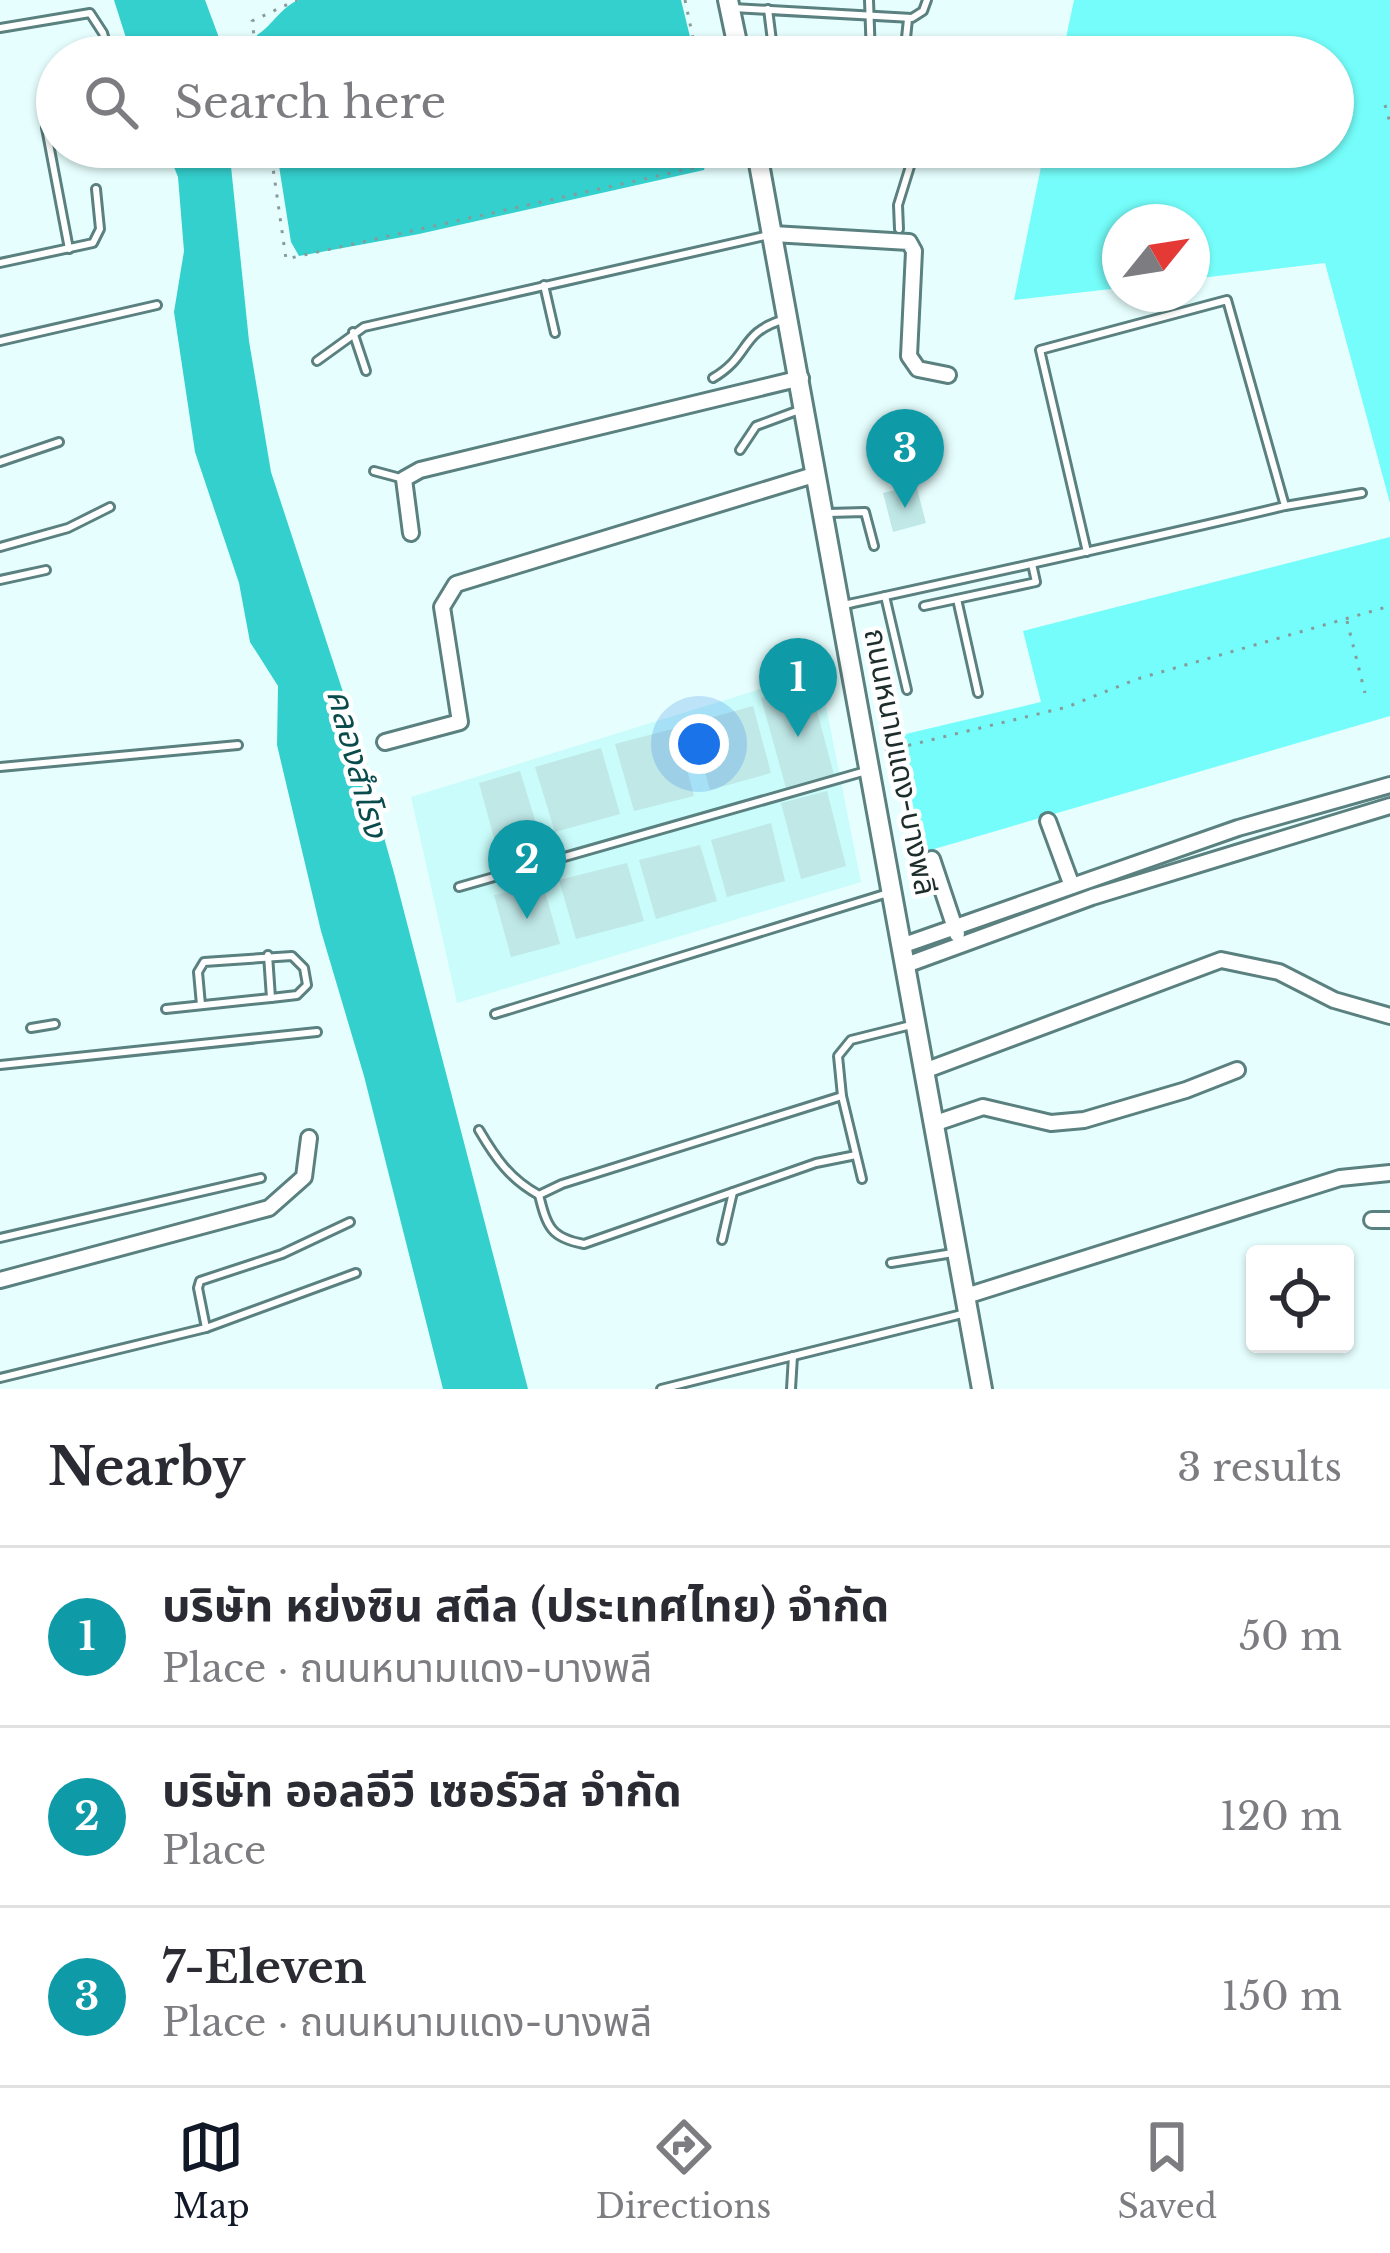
<!DOCTYPE html>
<meta charset="utf-8">
<style>
body{margin:0;font-family:"Libre Baskerville","Noto Sans Thai",serif;background:#f7f7f7;color:#2b2b33}
.controls{position:absolute;right:36px;bottom:36px;display:grid;overflow:hidden;border-radius:12px;box-shadow:0 3px 9px #0004}
.controls button{width:108px;height:108px;display:grid;place-items:center;padding:0;border:0;border-bottom:3px solid #e1e1e2;background:#fff;color:#2b2b33;font:60px sans-serif}
.compass{position:absolute;left:1102px;top:204px;width:108px;height:108px;border-radius:50%;background:#fff;box-shadow:0 3px 9px #0004;rotate:60deg}
.you{position:absolute;left:699px;top:744px;width:42px;height:42px;margin:-30px;border:9px solid #fff;border-radius:50%;background:#1a73e8;box-shadow:0 0 0 18px #1a73e833}
.badge{display:grid;place-items:center;width:78px;height:78px;border-radius:50%;background:#111827;color:#fff;font-size:39px;font-weight:700}
.pin{position:absolute;translate:-50% -99px;filter:drop-shadow(0 3px 6px #0008)}
.pin::after{content:'';position:absolute;top:63px;width:42px;height:36px;background:inherit;clip-path:polygon(0 0,100% 0,50% 100%)}
.list{margin:0;padding:0;list-style:none}
h2{display:flex;justify-content:space-between;align-items:center;height:156px;margin:0;padding:0 48px;font-size:51px}
h2 small{font-size:39px;font-weight:400;color:#7c7c81}
.list li{display:grid;grid-template-columns:78px 1fr auto;gap:36px;align-items:center;box-sizing:border-box;height:180px;padding:0 48px;border-top:3px solid #e1e1e2}
.list b{display:block;font-size:45px;white-space:nowrap}
.list p{margin:0;font-size:39px;white-space:nowrap;color:#7c7c81}
.list em{font-size:39px;font-style:normal;color:#7c7c81}
.icon{flex:none;width:66px;height:66px;fill:none;stroke:currentColor;stroke-width:2;stroke-linecap:round;stroke-linejoin:round}
.map{position:relative;flex:none;width:1390px;height:1389px;overflow:hidden}
.search{position:absolute;background:#fff;box-shadow:0 3px 9px #0004;left:36px;right:36px;top:36px;height:132px;display:flex;align-items:center;gap:30px;box-sizing:border-box;padding:0 42px;border-radius:66px;color:#7c7c81;font-size:45px}
.sheet{height:696px;background:#fff}
nav{display:flex;justify-content:space-around;align-items:center;box-sizing:border-box;height:168px;border-top:3px solid #e1e1e2;background:#fff;font-size:33px;color:#7c7c81}
nav a{display:grid;justify-items:center;gap:6px}
nav .on{color:#111827}
.map>svg:first-child{display:block}
</style>
<div class="map">
<svg width="1390" height="1389" viewBox="0 0 1390 1389">
<rect width="100%" height="100%" fill="#e6fffe"/>
<path fill="#c9fcfa" d="M819,671L861,882L457,1003L411,797Z"/>
<g fill="#74fdfa">
<path d="M1074,0H1390V503L1325,263L1192,279V222H1120V288L1014,300L1045,147H1333V57H1062Z"/>
<path d="M1390,537V716L917,854L893,737L1041,702L1023,631Z"/>
</g>
<g fill="#34d0ce">
<path d="M114,0H205L218,35L220,57H132Z"/>
<path d="M298,0H681L695,57H261L257,35C274,24 279,9 298,0Z"/>
<path d="M166,147H229L249,341L271,472L343,692L394,873L528,1389H443L364,1076L321,931L277,745L278,686L250,642L239,583L195,452L174,312L184,251L178,177Z"/>
<path d="M276,147H709V148L704,170L419,234L299,256L291,242Z"/>
</g>
<g fill="#bfe8e7">
<path d="M916,485L926,523L893,532L883,493Z"/>
<path d="M810,685L834,775L786,788L761,698Z"/>
<path d="M753,706L771,773L710,790L691,723Z"/>
<path d="M676,728L694,796L634,811L615,744Z"/>
<path d="M601,748L620,814L555,832L535,767Z"/>
<path d="M520,771L540,836L497,849L479,783Z"/>
<path d="M827,791L846,866L801,879L781,803Z"/>
<path d="M771,823L785,881L727,897L711,840Z"/>
<path d="M700,845L717,901L656,919L639,860Z"/>
<path d="M627,863L644,921L576,939L559,880Z"/>
<path d="M543,885L560,944L511,957L494,895Z"/>
</g>
<g fill="none" stroke-linecap="round" stroke-linejoin="round">
<defs>
<g id="service">
<path d="M869,0L871,57"/>
<path d="M733,8L912,18L923,11L927,0"/>
<path d="M768,9L774,57"/>
<path d="M0,28L90,13L103,33L110,57"/>
<path d="M904,57L908,19"/>
<path d="M46,128L69,249"/>
<path d="M899,229L898,205L916,147"/>
<path d="M0,263L93,243L100,229L96,189"/>
<path d="M544,285L555,333"/>
<path d="M353,332L366,371"/>
<path d="M0,341L157,305"/>
<path d="M317,361L364,327L769,235"/>
<path d="M713,378C752,355 738,333 785,319"/>
<path d="M740,450L756,426L802,409"/>
<path d="M0,462L59,442"/>
<path d="M374,471L404,479"/>
<path d="M1285,506L1362,493"/>
<path d="M828,513L865,512L874,546"/>
<path d="M0,547L68,528L110,507"/>
<path d="M0,580L46,570"/>
<path d="M885,596L907,690"/>
<path d="M957,599L978,693"/>
<path d="M844,605C991,573 1139,541 1285,506L1227,300L1040,350L1087,552"/>
<path d="M924,606L1036,582L1032,564"/>
<path d="M0,767L238,745"/>
<path d="M459,887L866,771"/>
<path d="M201,1005L198,972L204,962L292,956L304,968L307,985L297,995L271,998"/>
<path d="M166,1009L271,998L268,955"/>
<path d="M495,1014L888,893"/>
<path d="M31,1028L55,1024"/>
<path d="M0,1065L317,1032"/>
<path d="M842,1096L562,1184L539,1195C547,1227 551,1238 584,1244L816,1163L856,1155"/>
<path d="M479,1130C496,1159 510,1179 539,1195"/>
<path d="M862,1179L842,1096L838,1056L851,1040L911,1025"/>
<path d="M0,1238L261,1178"/>
<path d="M722,1240L733,1192"/>
<path d="M891,1263L953,1253"/>
<path d="M206,1328L198,1288L200,1281L282,1254L350,1222"/>
<path d="M0,1378L206,1328L356,1273"/>
<path d="M661,1389L966,1313"/>
<path d="M791,1389L793,1356"/>
</g>
<g id="minor">
<path d="M773,234L909,242L914,251L909,356L918,369L948,375"/>
<path d="M411,533L404,479L420,470L801,378"/>
<path d="M385,742L460,722L442,607L456,584L817,474"/>
<path d="M1048,821L1072,886"/>
<path d="M932,859L957,934"/>
<path d="M904,945L1238,828L1390,785"/>
<path d="M906,965L1092,897L1390,806"/>
<path d="M924,1071L1221,960L1279,972L1334,1000L1390,1016"/>
<path d="M933,1124L983,1107L1051,1123L1084,1120L1186,1090L1237,1070"/>
<path d="M1372,1220H1390"/>
<path d="M0,1280L269,1208L304,1177L309,1138"/>
<path d="M966,1296L1340,1178L1390,1173"/>
</g>
<g id="secondary">
<path d="M728,0L740,57"/>
<path d="M756,147L982,1389"/>
</g>
</defs>
<use href="#service" stroke="#5a807f" stroke-width="12"/>
<use href="#minor" stroke="#5a807f" stroke-width="20"/>
<use href="#secondary" stroke="#5a807f" stroke-width="24"/>
<g stroke="#869b9a" stroke-width="3" stroke-dasharray="3 9" stroke-linecap="butt">
<path d="M685,0L697,57"/>
<path d="M257,57L252,21L297,0"/>
<path d="M1385,105L1390,123"/>
<path d="M270,147L286,259L720,162L716,147"/>
<path d="M1347,621L1365,693"/>
<path d="M885,751L1067,707L1137,679L1390,606"/>
</g>
<use href="#service" stroke="#fff" stroke-width="6"/>
<use href="#minor" stroke="#fff" stroke-width="14"/>
<use href="#secondary" stroke="#fff" stroke-width="18"/>
</g>
<g text-anchor="middle" stroke-width="9" stroke-linejoin="round" paint-order="stroke">
<g font-size="30" fill="#1d2d2c" stroke="#fff">
<text transform="translate(900 762) rotate(79)" y="10">ถนนหนามแดง-บางพลี</text>
</g>
<g font-size="33" font-style="italic" fill="#094c4b" stroke="#fff">
<text transform="translate(358 763) rotate(75)" y="12">คลองสำโรง</text>
</g>
</g>
</svg>
<div class="controls">
<button><svg class="icon" aria-label="locate" viewBox="0 0 24 24"><circle cx="12" cy="12" r="6"/><path d="M12 2v4M12 18v4M2 12h4M18 12h4"/></svg></button>
</div>
<svg class="compass" viewBox="-18 -18 36 36"><path d="M0-13l5 13h-10z" fill="#e53935"/><path d="M0 13l5-13h-10z" fill="#7c7c81"/></svg>
<div class="you"></div>
<div class="pin badge" style="left:798px;top:737px;background:#0f9aa8">1</div>
<div class="pin badge" style="left:527px;top:919px;background:#0f9aa8">2</div>
<div class="pin badge" style="left:905px;top:508px;background:#0f9aa8">3</div>
<div class="search"><svg class="icon" aria-label="search" viewBox="0 0 24 24"><circle cx="10" cy="10" r="6"/><path d="M15 15l6 6"/></svg>Search here</div>
</div>
<section class="sheet">
<h2>Nearby<small>3 results</small></h2>
<ul class="list">
<li><span class="badge" style="background:#0f9aa8">1</span><div><b>บริษัท หย่งซิน สตีล (ประเทศไทย) จํากัด</b><p>Place · ถนนหนามแดง-บางพลี</p></div><em>50 m</em></li>
<li><span class="badge" style="background:#0f9aa8">2</span><div><b>บริษัท ออลอีวี เซอร์วิส จำกัด</b><p>Place</p></div><em>120 m</em></li>
<li><span class="badge" style="background:#0f9aa8">3</span><div><b>7-Eleven</b><p>Place · ถนนหนามแดง-บางพลี</p></div><em>150 m</em></li>
</ul>
</section>
<nav>
<a class="on"><svg class="icon" aria-label="map" viewBox="0 0 24 24"><path d="M3 6l6-2 6 2 6-2v14l-6 2-6-2-6 2zM9 4v14M15 6v14"/></svg>Map</a>
<a><svg class="icon" aria-label="directions" viewBox="0 0 24 24"><path d="M12 3l9 9-9 9-9-9zM9 14v-3h6M13 9l2 2-2 2"/></svg>Directions</a>
<a><svg class="icon" aria-label="saved" viewBox="0 0 24 24"><path d="M7 4h10v16l-5-4-5 4z"/></svg>Saved</a>
</nav>
